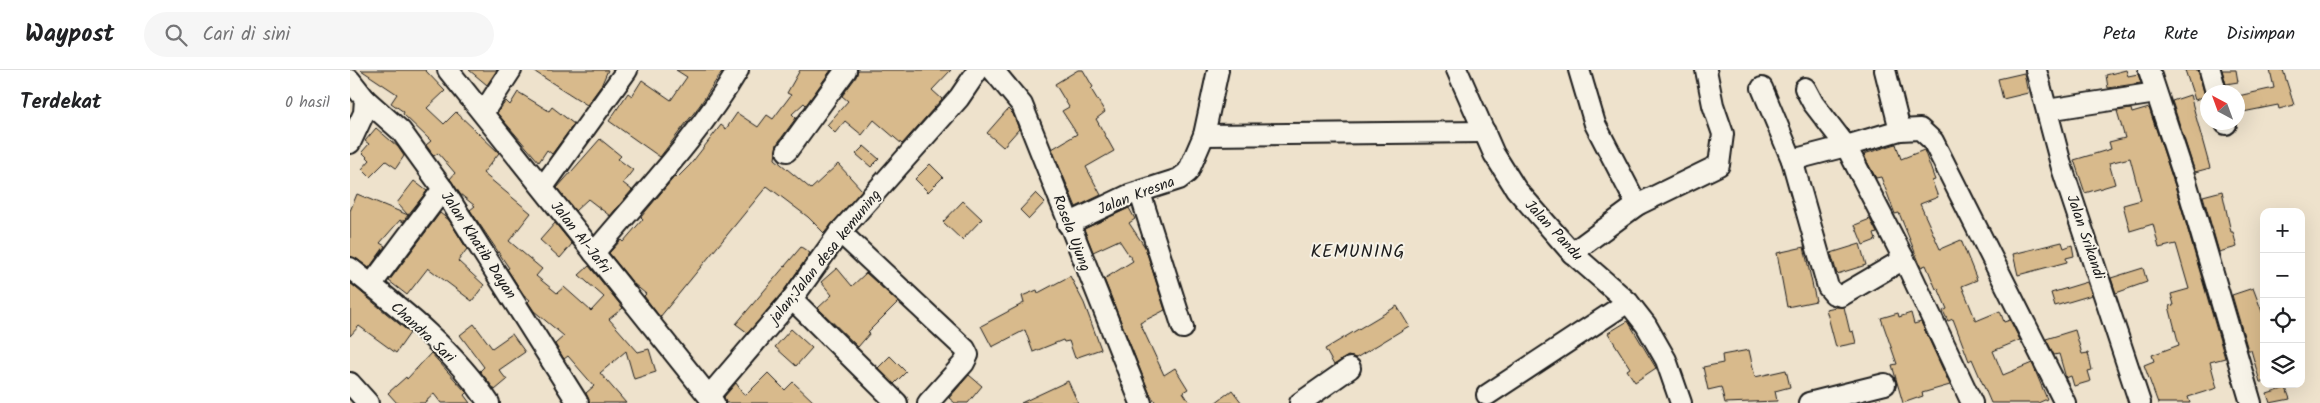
<!DOCTYPE html>
<html lang="id">
<meta charset="utf-8">
<style>
body{margin:0;font-family:Kalam,sans-serif;background:#f6f6f6;color:#202124}
.controls{position:absolute;right:15px;bottom:15px;display:grid;overflow:hidden;border-radius:10px;box-shadow:0 5px 20px #0002}
.controls button{width:45px;height:45px;display:grid;place-items:center;padding:0;border:0;border-bottom:1px solid #e0e0e0;background:#fff;color:#202124;font:25px sans-serif}
.compass{position:absolute;left:1850px;top:15px;width:45px;height:45px;border-radius:50%;background:#fff;box-shadow:0 5px 20px #0002;rotate:319deg}
.list{margin:0;padding:0;list-style:none}
h2{display:flex;justify-content:space-between;align-items:center;height:65px;margin:0;padding:0 20px;font-size:21px}
h2 small{font-size:16px;font-weight:400;color:#757577}
.icon{flex:none;width:28px;height:28px;fill:none;stroke:currentColor;stroke-width:2;stroke-linecap:round;stroke-linejoin:round}
.map{position:relative;flex:none;width:1970px;height:333px;overflow:hidden}
header{display:flex;align-items:center;gap:30px;box-sizing:border-box;height:70px;padding:0 25px;background:#fff;border-bottom:1px solid #e0e0e0}
header strong{font-size:24px}
nav{display:flex;gap:28px;margin-inline-start:auto;font-size:18px}
.search{width:350px;height:45px;background:#f6f6f6;display:flex;align-items:center;gap:12px;box-sizing:border-box;padding:0 18px;border-radius:28px;color:#757577;font-size:19px}
main{display:flex}
aside{flex:1;background:#fff}
.map>svg:first-child{display:block}
</style>
<header>
<strong>Waypost</strong>
<div class="search"><svg class="icon" aria-label="search" viewBox="0 0 24 24"><circle cx="10" cy="10" r="6"/><path d="M15 15l6 6"/></svg>Cari di sini</div>
<nav><a>Peta</a><a>Rute</a><a>Disimpan</a></nav>
</header>
<main>
<aside>
<h2>Terdekat<small>0 hasil</small></h2>
<ul class="list">
</ul>
</aside>
<div class="map">
<svg width="1970" height="333" viewBox="0 0 1970 333">
<rect width="100%" height="100%" fill="#eee2cc"/>
<filter id="ink" filterUnits="userSpaceOnUse"><feTurbulence type="fractalNoise" baseFrequency=".02" numOctaves="2"/><feDisplacementMap in="SourceGraphic" scale="10" xChannelSelector="R" yChannelSelector="G"/><feConvolveMatrix kernelMatrix="1 2 1 2 8 2 1 2 1" color-interpolation-filters="sRGB"/></filter>
<g filter="url(#ink)">
<g fill="#d8ba8c" stroke="#1c1c1c">
<path d="M11,0H75L95,21L77,38L94,54L106,42L149,83L133,103L181,143L159,171L192,199L186,206L207,223L214,217L241,241L254,227L229,205L239,196L273,238L259,249L288,282L299,279L306,302L284,309L276,281L250,303L276,333H240L236,323L244,316L218,286L214,289L205,274L214,266L184,241L178,232L180,230L174,225L157,199L159,198L120,140L125,136L110,124L100,109L105,103L88,83L84,86L76,75L81,71L53,44L54,42L41,33L47,24Z"/>
<path d="M119,0H147L137,15Z"/>
<path d="M182,0H258L251,16L237,35Z"/>
<path d="M326,0H373L350,35L310,87L259,51L278,23L282,26L292,10L321,30L337,7Z"/>
<path d="M450,0H481L456,35L454,33L442,44L446,48L427,74L425,89L461,119L488,94L512,120L474,163L458,147L417,116L310,247L294,226L296,224L284,214L259,183L271,170L273,172L293,149L291,147L325,106L327,108L340,95L371,55L376,59L387,43L408,57L417,45L423,49L441,25L437,23Z"/>
<path d="M508,0H601L582,20L592,29L552,74L524,50L512,65L495,51L485,63L477,55L498,31L492,26L506,7Z"/>
<path d="M728,0H733L743,17L741,19L755,42L746,49L764,81L736,97L751,125L726,137L702,79L727,64L712,41L719,37L705,14Z"/>
<path d="M1776,0L1778,6L1788,4L1791,13L1758,18L1756,5Z"/>
<path d="M1835,0H1848L1855,26L1845,30Z"/>
<path d="M1872,0H1886L1888,12L1876,14Z"/>
<path d="M1920,0H1933L1944,35L1929,39L1928,35L1888,43V26L1924,18Z"/>
<path d="M1674,3L1678,23L1653,29L1648,9Z"/>
<path d="M168,22L199,41L202,37L224,54L202,84L197,80L189,92L147,43L156,31L160,35Z"/>
<path d="M1840,25L1860,98L1845,102L1822,31Z"/>
<path d="M1799,38L1826,119L1875,288L1860,292L1867,318L1838,327L1840,333H1808L1794,295L1804,291L1802,285L1829,275L1819,236L1824,235L1821,224L1839,219L1826,174L1809,178L1803,154L1780,161L1773,135L1791,130L1780,88L1759,93L1765,114L1735,123L1724,90L1761,79L1759,72L1775,68L1767,41L1781,39L1782,43Z"/>
<path d="M658,39L663,44L669,59L653,77L637,63Z"/>
<path d="M26,58L48,77L54,86L46,98L36,91L20,107L12,99L20,90L12,82L19,74L15,71Z"/>
<path d="M250,69L271,86L268,89L283,100L273,113L282,120L260,146L238,129L225,141L207,118Z"/>
<path d="M1546,74L1551,89L1574,80L1585,110L1582,111L1588,127L1570,134L1590,179L1611,170L1627,210L1612,216L1626,251L1650,241L1654,252L1660,250L1670,270L1643,281L1653,305L1682,293L1697,329L1688,333H1641L1622,289L1619,291L1603,249L1598,251L1593,241L1597,239L1588,218L1586,219L1576,195L1571,197L1549,143L1545,144L1531,107L1526,108L1516,90L1514,84Z"/>
<path d="M514,76L529,89L521,97L506,84Z"/>
<path d="M580,94L593,107L578,122L565,109Z"/>
<path d="M64,111L77,121L58,145L47,133Z"/>
<path d="M1872,121L1881,162H1883L1887,177L1869,182L1853,126Z"/>
<path d="M686,123L695,132L679,149L670,140Z"/>
<path d="M7,124L58,145L53,152L50,150L30,173L35,176L19,198L7,189L0,186V141Z"/>
<path d="M613,131L632,149L612,170L593,152Z"/>
<path d="M779,138L785,149L779,153L795,177L815,240L790,253L814,305L825,298L838,319L833,322L840,333H806L799,322L754,209L783,191L769,170L743,182L734,159Z"/>
<path d="M90,143L99,150L117,179L108,191L134,215L122,231L78,198L57,225L39,211Z"/>
<path d="M1520,149L1527,163L1524,164L1526,170L1513,175L1505,155Z"/>
<path d="M205,153L222,174L210,188L190,170Z"/>
<path d="M1712,172L1714,178L1722,175L1724,186L1716,188L1717,192L1668,205L1663,184Z"/>
<path d="M1510,174L1516,195L1487,204L1481,183Z"/>
<path d="M451,177L460,183L433,222L398,263L386,254Z"/>
<path d="M1454,177L1466,231L1437,237L1427,183Z"/>
<path d="M487,198L502,216L516,203L548,232L518,262L520,263L508,277L468,238L482,225L471,212Z"/>
<path d="M1793,198L1797,212L1766,223L1761,208Z"/>
<path d="M720,206L734,233L751,279L725,288L719,271L714,272L713,270L683,282L675,260L642,277L631,256L674,233L672,226L687,220L688,223Z"/>
<path d="M1737,212L1742,225L1705,236L1701,223Z"/>
<path d="M0,213L60,263L46,283L9,256L0,266Z"/>
<path d="M1903,218L1914,247V312H1910L1901,280H1898L1882,225Z"/>
<path d="M1047,236L1059,256L1006,288L998,286L984,295L975,279Z"/>
<path d="M1486,237H1494L1500,262L1503,261L1506,273L1486,277L1476,239Z"/>
<path d="M1548,243L1549,247L1561,243L1564,254L1571,252L1600,315L1572,323L1573,326L1553,333L1542,295L1547,294L1531,248Z"/>
<path d="M1278,251L1306,298L1285,312L1277,300L1280,298L1258,263Z"/>
<path d="M124,254L142,278L162,264L175,282L149,300L157,310L145,320L130,301L134,297L110,265Z"/>
<path d="M441,259L462,278L446,296L425,277Z"/>
<path d="M1725,260L1732,284L1738,283L1742,300L1738,301L1741,311L1724,316L1721,306L1716,308L1709,284L1704,285L1696,269Z"/>
<path d="M1399,280L1405,307L1436,300L1440,317L1425,321L1427,331L1375,333L1371,317L1358,320L1353,297L1373,293L1372,285Z"/>
<path d="M81,283L115,321L117,322L114,325L120,333H91L84,324L74,333H47L38,323L56,307L57,309Z"/>
<path d="M540,286L556,302L544,314L528,298Z"/>
<path d="M418,303L435,320L443,312L465,333H376L374,327L386,313L395,326Z"/>
<path d="M619,305L632,316L618,333H605L599,328Z"/>
<path d="M718,311L728,333H671Z"/>
<path d="M1936,318L1940,329L1920,333L1917,324Z"/>
<path d="M882,320L892,333H865Z"/>
</g>
<g fill="none" stroke-linecap="round" stroke-linejoin="round">
<defs>
<g id="minor">
<path d="M98,0L364,333"/>
<path d="M643,0L672,35L791,333"/>
<path d="M1107,0L1144,84L1166,119L1222,183L1278,232L1296,255L1316,290L1331,333"/>
<path d="M1229,0L1245,54L1287,135"/>
<path d="M1535,0L1550,60L1570,59L1583,71L1715,333"/>
<path d="M1686,0L1712,98L1790,333"/>
<path d="M1799,0L1837,115L1901,333"/>
<path d="M1860,0L1866,22"/>
<path d="M0,10L15,29L14,43L0,73"/>
<path d="M1412,18L1442,90L1478,217L1484,224L1491,226L1554,189"/>
<path d="M15,29L51,61L93,119L228,333"/>
<path d="M1697,40L1806,23"/>
<path d="M133,43L161,0"/>
<path d="M1876,52V54"/>
<path d="M1550,60L1496,76L1554,189L1622,333"/>
<path d="M854,65L1135,62"/>
<path d="M437,81L496,0"/>
<path d="M1442,90L1496,76L1463,33L1455,18"/>
<path d="M193,117L277,0"/>
<path d="M790,123L833,258"/>
<path d="M718,154L779,125L829,109L838,102L854,65L868,0"/>
<path d="M490,162L615,279L618,285L614,293L578,333"/>
<path d="M244,183C293,124 349,66 388,0"/>
<path d="M1222,183L1287,135L1369,95L1373,64L1363,35L1356,0"/>
<path d="M0,198C50,238 103,279 139,333"/>
<path d="M21,215L93,119"/>
<path d="M442,229L547,333"/>
<path d="M0,313L18,333"/>
<path d="M1137,325L1278,232"/>
<path d="M359,326L442,229L490,162L609,28L628,0"/>
<path d="M950,333L1000,298"/>
<path d="M1459,333L1535,314"/>
</g>
</defs>
<use href="#minor" stroke="#1c1c1c" stroke-width="24"/>
<use href="#minor" stroke="#f7f3e8" stroke-width="20"/>
</g>
</g>
<g text-anchor="middle" stroke-width="4" stroke-linejoin="round" paint-order="stroke">
<g font-size="15" fill="#1c1c1c" stroke="#f7f3e8">
<text transform="translate(786 125) rotate(-21)" y="5">Jalan Kresna</text>
<text transform="translate(1204 160) rotate(47)" y="5">Jalan Pandu</text>
<text transform="translate(722 163) rotate(69)" y="5">Rosela Ujung</text>
<text transform="translate(231 167) rotate(52)" y="5">Jalan Al-Jafri</text>
<text transform="translate(1736 167) rotate(71)" y="5">Jalan Srikandi</text>
<text transform="translate(129 175) rotate(57)" y="5">Jalan Khatib Dayan</text>
<text transform="translate(475 186) rotate(-51)" y="5">jalan;Jalan desa kemuning</text>
<text transform="translate(73 262) rotate(43)" y="5">Chandra Sari</text>
</g>
<g font-size="18" letter-spacing="1" fill="#1c1c1c" stroke="#f7f3e8">
<text x="1008" y="187">KEMUNING</text>
</g>
</g>
</svg>
<div class="controls">
<button>+</button>
<button>−</button>
<button><svg class="icon" aria-label="locate" viewBox="0 0 24 24"><circle cx="12" cy="12" r="6"/><path d="M12 2v4M12 18v4M2 12h4M18 12h4"/></svg></button>
<button><svg class="icon" aria-label="layers" viewBox="0 0 24 24"><path d="M12 4l9 5-9 5-9-5zM3 14l9 5 9-5"/></svg></button>
</div>
<svg class="compass" viewBox="-18 -18 36 36"><path d="M0-13l5 13h-10z" fill="#e53935"/><path d="M0 13l5-13h-10z" fill="#757577"/></svg>
</div>
</main>
